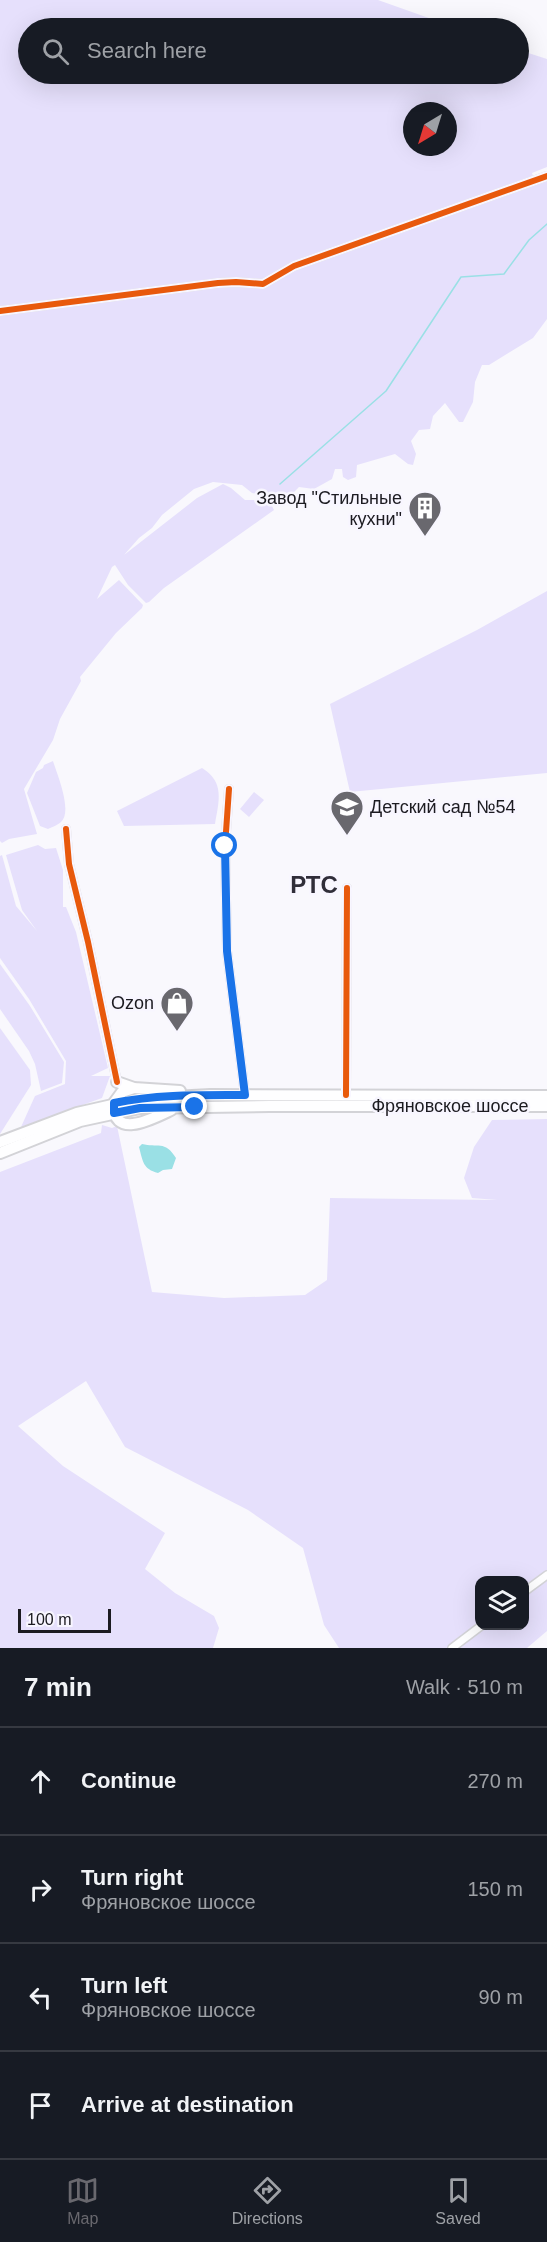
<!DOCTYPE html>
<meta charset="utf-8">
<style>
body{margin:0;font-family:Arial,sans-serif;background:#20242c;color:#f1f3f6}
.controls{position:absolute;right:18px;bottom:18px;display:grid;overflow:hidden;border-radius:12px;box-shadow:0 6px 24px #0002}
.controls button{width:54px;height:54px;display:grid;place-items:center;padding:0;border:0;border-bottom:2px solid #363941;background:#171b24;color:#f1f3f6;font:30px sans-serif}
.compass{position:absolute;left:403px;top:102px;width:54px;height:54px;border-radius:50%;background:#171b24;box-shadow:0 6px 24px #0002;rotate:218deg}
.scale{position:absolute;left:18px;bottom:15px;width:93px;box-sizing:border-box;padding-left:6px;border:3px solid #1c1b21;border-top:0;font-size:16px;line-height:21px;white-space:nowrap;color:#1c1b21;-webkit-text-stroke:4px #f8f6ff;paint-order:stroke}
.stop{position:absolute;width:18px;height:18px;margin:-14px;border:4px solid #1a73e8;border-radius:50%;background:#fff}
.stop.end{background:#1a73e8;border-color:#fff;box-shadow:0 2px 6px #0008}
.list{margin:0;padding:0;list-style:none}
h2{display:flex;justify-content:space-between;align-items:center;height:78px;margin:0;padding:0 24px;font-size:26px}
h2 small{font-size:20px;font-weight:400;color:#9ea1a6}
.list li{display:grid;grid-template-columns:39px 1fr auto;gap:18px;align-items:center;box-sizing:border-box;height:108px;padding:0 24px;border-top:2px solid #363941}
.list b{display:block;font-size:22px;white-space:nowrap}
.list p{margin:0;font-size:20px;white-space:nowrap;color:#9ea1a6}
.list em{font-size:20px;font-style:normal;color:#9ea1a6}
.icon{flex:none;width:33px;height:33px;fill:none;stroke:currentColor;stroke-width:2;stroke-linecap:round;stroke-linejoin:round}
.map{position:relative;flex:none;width:547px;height:1648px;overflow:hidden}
.search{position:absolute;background:#171b24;box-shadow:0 6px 24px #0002;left:18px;right:18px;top:18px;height:66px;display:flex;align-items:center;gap:15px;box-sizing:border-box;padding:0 21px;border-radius:33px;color:#9ea1a6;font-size:22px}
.sheet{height:510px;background:#171b24}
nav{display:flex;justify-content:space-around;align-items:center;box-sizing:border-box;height:84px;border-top:2px solid #363941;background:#171b24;font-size:16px;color:#9ea1a6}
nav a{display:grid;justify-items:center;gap:3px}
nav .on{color:#69686e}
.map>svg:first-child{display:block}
</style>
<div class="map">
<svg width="547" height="1648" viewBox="0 0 547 1648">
<rect width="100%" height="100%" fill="#f9f8fd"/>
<g fill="#e6e0fc" fill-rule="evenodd">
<path d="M0,0H378L457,28H221L219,23L211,25L209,28H28V74H518L519,50L547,59V167L532,173L535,182L547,178V319L533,338L489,365H482L475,382L473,402L463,422H459L445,403L433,416L430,429L419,430L411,441L416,454L413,465L408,464L395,454L357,465L356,477L348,480L343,477L342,469H335L332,479L314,489L299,487L286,500L252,493L242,485L213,482L194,489L162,515L152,528L139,538L124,555L197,498L223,484L231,488L245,500H269L274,510L164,588L149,602L146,603L128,585L115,565L112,567L97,599L119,580L143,605L142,608L116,633L80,677L81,681L60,719L53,740L24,789L37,834L9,839L2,843L0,841ZM412,111H448V147H412Z"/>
<path d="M547,591V773L350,792L330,704L477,630Z"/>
<path d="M53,761C57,774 73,811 61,822C58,825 52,827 48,829L40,826L27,793L36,772L43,768L44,765Z"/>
<path d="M202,768C225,782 219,801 215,824L124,826L117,811Z"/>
<path d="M254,792L264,800L249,817L240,809Z"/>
<path d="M38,845L45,849L56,848L63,870V907H66L76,932L108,1068L91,1076H110L102,1098L21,1127L35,1096L65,1084L66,1061L29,999L0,958V856L2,855L16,906L37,931L22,910L6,855Z"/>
<path d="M0,964L30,1006L64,1062L62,1083L41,1091L35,1064L29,1051L0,1009Z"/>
<path d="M0,1028L30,1070L31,1085L0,1134Z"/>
<path d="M547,1119V1631L527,1648H339L324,1625L303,1548L248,1510L125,1447L86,1381L18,1426L63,1466L165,1533L145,1569L175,1593L214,1616L219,1628L213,1648H0V1172L101,1133L102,1125L112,1128L117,1126L152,1292L224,1298L305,1295L327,1280L330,1198L497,1200L472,1198L464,1178L474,1147L492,1120ZM480,1580H524V1626H480Z"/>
</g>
<path fill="#9ae0e5" d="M142,1144C157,1148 165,1140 176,1158L172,1169L163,1170L158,1173C143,1169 143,1162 139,1147Z"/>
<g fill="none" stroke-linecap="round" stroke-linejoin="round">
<path stroke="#9ae0e5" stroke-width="1.5" d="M280,484L386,391L461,277L504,274L529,240L547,224"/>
<defs>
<g id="minor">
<path d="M0,311L218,283L236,282L263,284L294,266L547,176"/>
<path d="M229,789L225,846L227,951L245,1095"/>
<path d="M66,829L69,864L88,942L117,1082"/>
<path d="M346,1095L347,888"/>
<path d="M524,1592L547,1575"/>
<path d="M452,1648L481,1626"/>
</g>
<g id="primary">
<path d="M117,1082L134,1088L180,1091"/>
<path d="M134,1088L122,1092L114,1103C112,1141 154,1118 171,1110"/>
<path d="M0,1142L77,1113L139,1099L210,1095L547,1096"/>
<path d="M0,1153L80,1121L140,1108L270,1106H547"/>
</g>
</defs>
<use href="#minor" stroke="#d3d3d7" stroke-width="10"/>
<use href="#primary" stroke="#d3d3d7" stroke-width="14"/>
<use href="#minor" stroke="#fefeff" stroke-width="7"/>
<use href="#primary" stroke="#fefeff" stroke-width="10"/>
<defs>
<g id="cycleway">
<path d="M0,311L218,283L236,282L263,284L294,266L547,176"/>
<path d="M229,789L225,846L227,951L245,1095"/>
<path d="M66,829L69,864L88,942L117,1082"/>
<path d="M346,1095L347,888"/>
</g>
</defs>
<use href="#cycleway" stroke="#f8f6ff" stroke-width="10"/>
<use href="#cycleway" stroke="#e8590c" stroke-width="6"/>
</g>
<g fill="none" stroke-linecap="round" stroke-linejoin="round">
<path stroke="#1a73e8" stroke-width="8" d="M195,1107L140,1108L114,1113V1103C157,1094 201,1095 245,1095L227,951L225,846"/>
</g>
<defs>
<symbol id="building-pin" viewBox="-11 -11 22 30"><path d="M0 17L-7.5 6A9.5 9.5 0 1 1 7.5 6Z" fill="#69686e" stroke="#f8f6ff"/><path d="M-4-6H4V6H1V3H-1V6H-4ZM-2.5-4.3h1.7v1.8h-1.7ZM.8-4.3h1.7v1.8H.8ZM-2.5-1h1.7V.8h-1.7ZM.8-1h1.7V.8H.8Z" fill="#fff"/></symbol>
<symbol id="school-pin" viewBox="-11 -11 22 30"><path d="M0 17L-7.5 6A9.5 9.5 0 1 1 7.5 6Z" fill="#69686e" stroke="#f8f6ff"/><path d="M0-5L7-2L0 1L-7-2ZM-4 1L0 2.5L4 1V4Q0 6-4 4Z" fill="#fff"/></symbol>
<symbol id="shop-pin" viewBox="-11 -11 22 30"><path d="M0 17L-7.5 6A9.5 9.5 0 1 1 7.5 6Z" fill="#69686e" stroke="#f8f6ff"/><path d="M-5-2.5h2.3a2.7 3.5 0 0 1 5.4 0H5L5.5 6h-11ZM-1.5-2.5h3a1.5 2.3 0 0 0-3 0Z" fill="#fff"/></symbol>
</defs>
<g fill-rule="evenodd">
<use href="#building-pin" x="406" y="489" width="38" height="52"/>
<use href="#school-pin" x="328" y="788" width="38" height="52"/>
<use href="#shop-pin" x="158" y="984" width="38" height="52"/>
</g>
<g text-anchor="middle" stroke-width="5" stroke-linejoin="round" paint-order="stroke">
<g font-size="18" fill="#1c1b21" stroke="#f8f6ff" text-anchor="end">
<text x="402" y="504">Завод "Стильные<tspan x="402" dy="21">кухни"</tspan></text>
<text x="370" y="813" text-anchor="start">Детский сад №54</text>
<text x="154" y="1009">Ozon</text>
</g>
<g font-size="18" fill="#1c1b21" stroke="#f8f6ff">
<text x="450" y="1112">Фряновское шоссе</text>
</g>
<g font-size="24" font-weight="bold" fill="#302e39" stroke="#f8f6ff">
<text x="314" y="893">РТС</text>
</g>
</g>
</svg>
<div class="controls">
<button><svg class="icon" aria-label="layers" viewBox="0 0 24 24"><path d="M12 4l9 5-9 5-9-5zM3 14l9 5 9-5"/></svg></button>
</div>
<svg class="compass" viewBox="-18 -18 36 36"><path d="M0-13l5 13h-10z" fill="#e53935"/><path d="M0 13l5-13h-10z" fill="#9ea1a6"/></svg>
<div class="scale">100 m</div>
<div class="stop" style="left:225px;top:846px"></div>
<div class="stop end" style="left:195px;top:1107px"></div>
<div class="search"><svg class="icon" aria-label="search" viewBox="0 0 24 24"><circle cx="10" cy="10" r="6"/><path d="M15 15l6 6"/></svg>Search here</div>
</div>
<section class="sheet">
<h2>7 min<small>Walk · 510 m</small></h2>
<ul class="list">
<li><svg class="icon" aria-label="ahead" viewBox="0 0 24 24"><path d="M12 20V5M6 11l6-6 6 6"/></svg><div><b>Continue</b></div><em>270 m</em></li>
<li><svg class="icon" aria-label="right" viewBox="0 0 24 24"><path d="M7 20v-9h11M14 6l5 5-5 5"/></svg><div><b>Turn right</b><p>Фряновское шоссе</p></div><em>150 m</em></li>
<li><svg class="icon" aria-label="left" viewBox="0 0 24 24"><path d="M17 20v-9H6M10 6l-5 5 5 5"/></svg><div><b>Turn left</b><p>Фряновское шоссе</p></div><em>90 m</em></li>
<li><svg class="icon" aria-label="arrive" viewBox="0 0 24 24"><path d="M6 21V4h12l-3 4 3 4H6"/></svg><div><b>Arrive at destination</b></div></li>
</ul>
</section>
<nav>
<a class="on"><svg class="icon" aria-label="map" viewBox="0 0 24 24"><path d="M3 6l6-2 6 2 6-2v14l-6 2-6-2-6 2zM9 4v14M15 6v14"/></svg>Map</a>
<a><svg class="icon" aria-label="directions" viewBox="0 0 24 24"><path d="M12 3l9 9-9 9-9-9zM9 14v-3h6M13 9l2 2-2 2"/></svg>Directions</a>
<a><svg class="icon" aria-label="saved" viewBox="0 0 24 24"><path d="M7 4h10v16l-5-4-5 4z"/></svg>Saved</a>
</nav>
